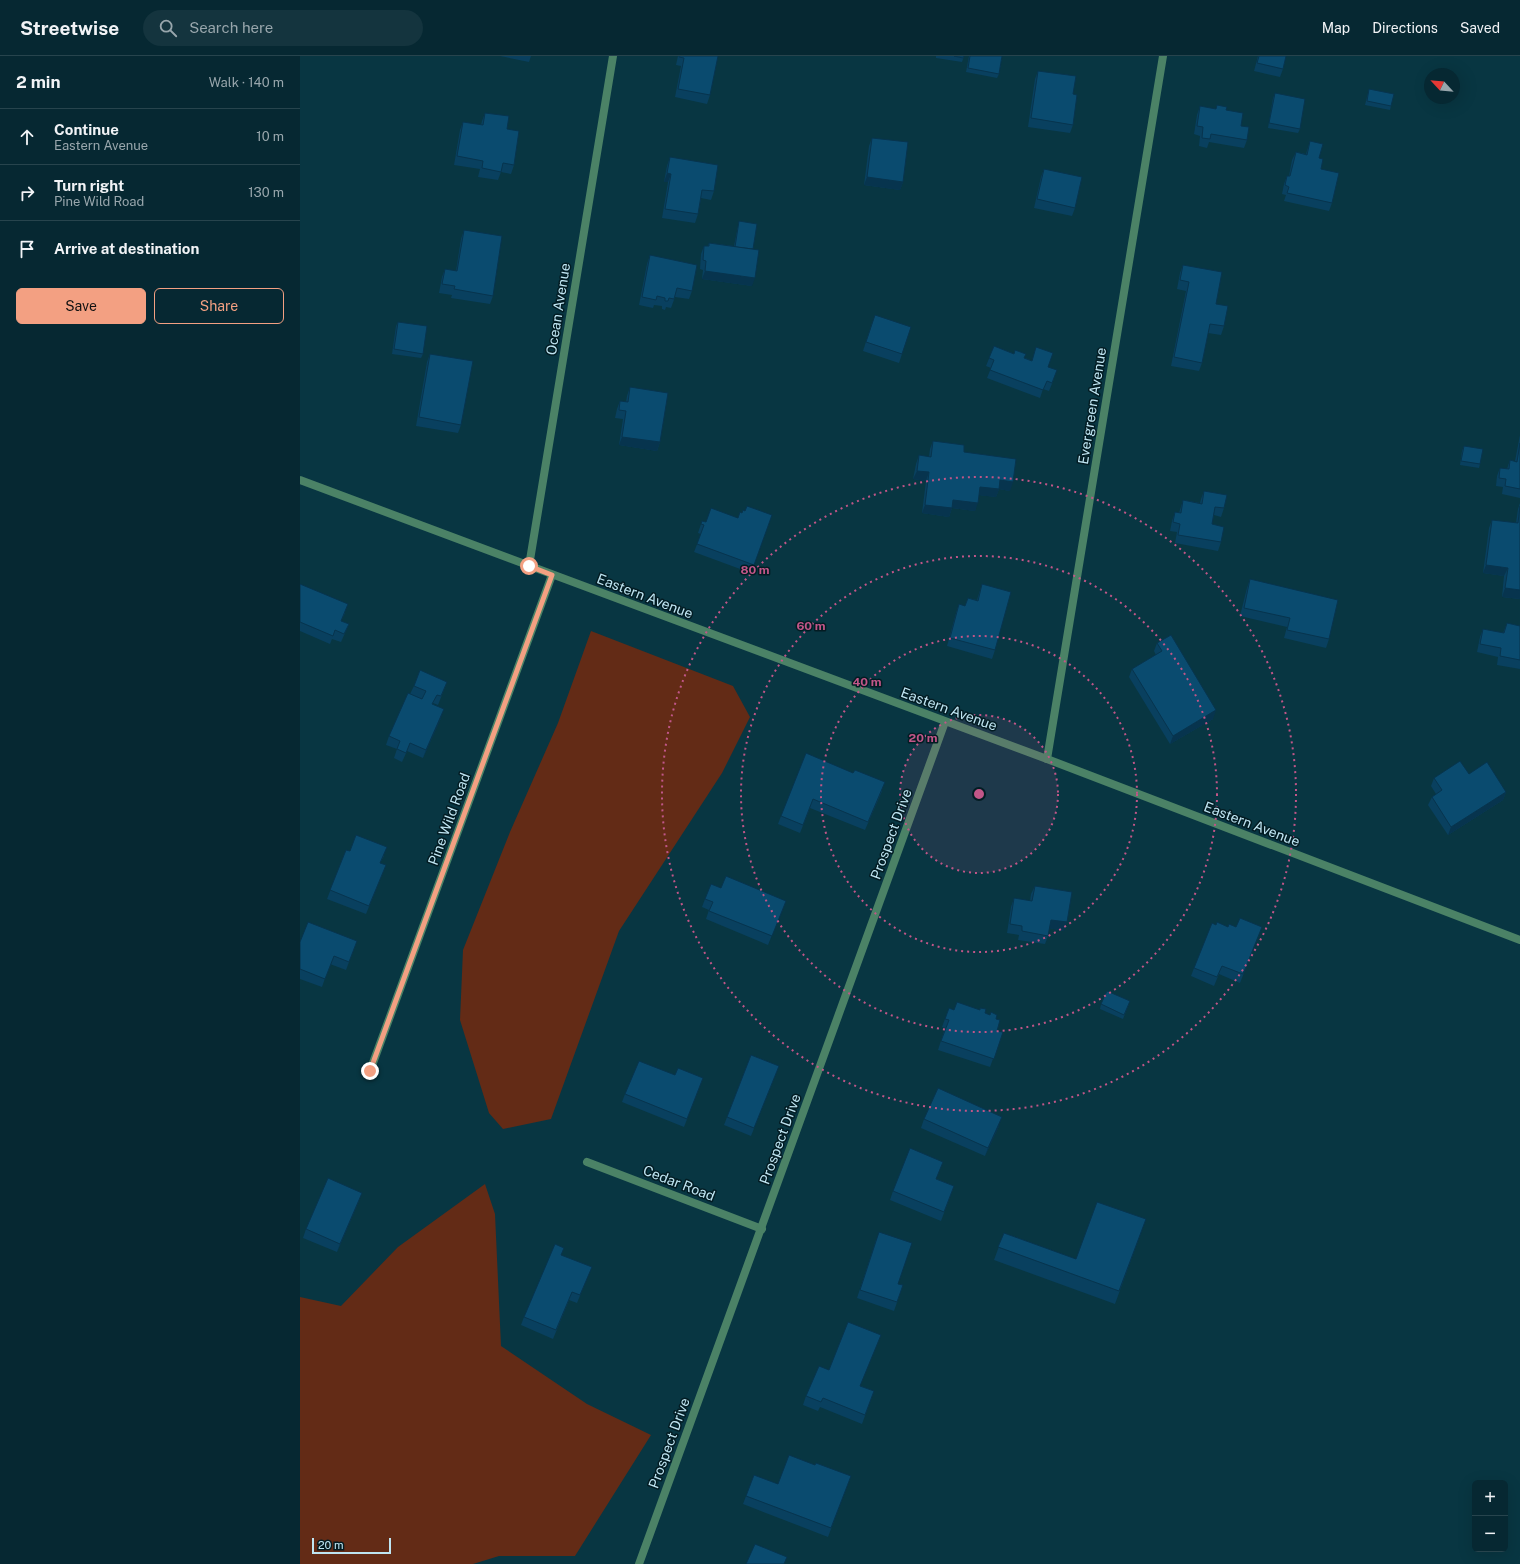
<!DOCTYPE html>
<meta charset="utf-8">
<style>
body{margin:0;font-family:"Public Sans",sans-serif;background:#14343e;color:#f1f3f6}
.controls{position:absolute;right:12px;bottom:12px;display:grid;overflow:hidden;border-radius:6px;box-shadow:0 4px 16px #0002}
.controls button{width:36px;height:36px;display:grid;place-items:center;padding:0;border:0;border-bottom:1px solid #27444d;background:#062832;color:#f1f3f6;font:20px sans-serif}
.compass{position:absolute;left:1124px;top:12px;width:36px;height:36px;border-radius:50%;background:#062832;box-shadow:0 4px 16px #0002;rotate:296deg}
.scale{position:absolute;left:12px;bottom:10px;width:79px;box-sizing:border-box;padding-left:4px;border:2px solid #bfe5f2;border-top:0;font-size:11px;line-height:14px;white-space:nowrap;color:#bfe5f2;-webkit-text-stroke:3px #031c23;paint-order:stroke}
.stop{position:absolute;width:12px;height:12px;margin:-9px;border:3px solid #f3a082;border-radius:50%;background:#fff}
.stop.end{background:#f3a082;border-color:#fff;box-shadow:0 1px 4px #0008}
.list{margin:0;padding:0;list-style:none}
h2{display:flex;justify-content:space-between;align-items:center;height:52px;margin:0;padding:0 16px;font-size:17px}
h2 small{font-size:13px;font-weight:400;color:#98a6ac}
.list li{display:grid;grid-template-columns:26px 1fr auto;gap:12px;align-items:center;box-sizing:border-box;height:56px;padding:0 16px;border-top:1px solid #27444d}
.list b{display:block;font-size:15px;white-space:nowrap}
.list p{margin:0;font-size:13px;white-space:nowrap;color:#98a6ac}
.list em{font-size:13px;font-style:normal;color:#98a6ac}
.actions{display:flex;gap:8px;padding:12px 16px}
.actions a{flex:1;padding:9px 0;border:1px solid #f3a082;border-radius:6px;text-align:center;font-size:14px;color:#f3a082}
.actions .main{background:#f3a082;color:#111}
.icon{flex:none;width:22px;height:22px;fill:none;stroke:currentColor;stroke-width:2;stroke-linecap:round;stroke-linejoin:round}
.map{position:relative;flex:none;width:1220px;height:1508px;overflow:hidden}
header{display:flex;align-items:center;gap:24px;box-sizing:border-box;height:56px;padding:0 20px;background:#062832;border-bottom:1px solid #27444d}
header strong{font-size:19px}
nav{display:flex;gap:22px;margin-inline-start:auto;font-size:14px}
.search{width:280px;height:36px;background:#14343e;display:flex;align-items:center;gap:10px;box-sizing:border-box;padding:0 14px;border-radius:22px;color:#98a6ac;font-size:15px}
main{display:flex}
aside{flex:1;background:#062832}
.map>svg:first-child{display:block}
</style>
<header>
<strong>Streetwise</strong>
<div class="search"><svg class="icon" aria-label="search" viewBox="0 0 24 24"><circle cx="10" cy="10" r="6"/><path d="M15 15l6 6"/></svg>Search here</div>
<nav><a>Map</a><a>Directions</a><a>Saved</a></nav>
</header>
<main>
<aside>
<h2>2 min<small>Walk · 140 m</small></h2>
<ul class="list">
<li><svg class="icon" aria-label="ahead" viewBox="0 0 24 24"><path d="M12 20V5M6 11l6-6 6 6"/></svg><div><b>Continue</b><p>Eastern Avenue</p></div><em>10 m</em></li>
<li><svg class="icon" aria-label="right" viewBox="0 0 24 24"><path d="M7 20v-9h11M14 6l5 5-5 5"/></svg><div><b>Turn right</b><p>Pine Wild Road</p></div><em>130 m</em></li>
<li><svg class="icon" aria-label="arrive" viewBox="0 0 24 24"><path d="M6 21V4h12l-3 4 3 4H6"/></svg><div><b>Arrive at destination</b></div></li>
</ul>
<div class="actions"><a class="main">Save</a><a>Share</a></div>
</aside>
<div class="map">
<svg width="1220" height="1508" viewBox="0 0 1220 1508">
<rect width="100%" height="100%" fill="#083642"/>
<g fill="#632b16">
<path d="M291,575L433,630L450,661L422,717L319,875L251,1063L203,1073L189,1057L160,964L163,894L210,776L258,667Z"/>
<path d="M185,1128L195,1158L201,1290L287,1348L351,1379L275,1500H199L173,1508H0V1241L41,1250L98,1191Z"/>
</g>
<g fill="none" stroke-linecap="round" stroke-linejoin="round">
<g stroke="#4b8266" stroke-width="8">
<path d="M0,424L747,703L1220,884"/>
<path d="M229,510L313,0"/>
<path d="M747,703L863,0"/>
<path d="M70,1015L252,519"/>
<path d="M287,1106L462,1173"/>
<path d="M339,1508L645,666"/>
</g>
</g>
<g fill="#09405f">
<path d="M200,0H231L229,6Z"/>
<path d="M378,0H418L410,39L407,48L375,41L381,10L376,9Z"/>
<path d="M636,0H664L662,6L636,2Z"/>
<path d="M669,0H702L699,18L697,22L666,16Z"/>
<path d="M958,0H986L983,13L980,21L954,15Z"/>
<path d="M738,15L773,38V69L770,77L728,71L735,23Z"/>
<path d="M1069,33L1091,50L1090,54L1065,49Z"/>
<path d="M975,37L1000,73L998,77L968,72L973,42Z"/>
<path d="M917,49L926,54L941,70L947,84L944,92L909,86L907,92L899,90L900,80L894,78L897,59L900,50L916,53Z"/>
<path d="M185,57L207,73L214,109L211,118L201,116L198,124L178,121L180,113L154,109L160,74L163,66L181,69L182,65Z"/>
<path d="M572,82L603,126L600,134L564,129L569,90Z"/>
<path d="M1010,85L1019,102L1021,113L1032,147L1029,155L984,145L986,139L982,138L984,128L987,120H989L992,104L996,96L1006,98Z"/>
<path d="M370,101L414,135L411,144L401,142L398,158L395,167L362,162L368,126H364L367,110Z"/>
<path d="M744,113L775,152L772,160L734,152L741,121Z"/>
<path d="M439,165L453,193L452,230L402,223L403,214L400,213L401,198L404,190H408L409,187L434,190Z"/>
<path d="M164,174L193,240L190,248L151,242L152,239L139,237L142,221L145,213L156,215L161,183Z"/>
<path d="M350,199L392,235L389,243L375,241L371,252L366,251L365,254L362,253V250L354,249L353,252L339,249L347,208Z"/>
<path d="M883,209L916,248L924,270L921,279L908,277L902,307L899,315L871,310L886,235L877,233L880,217Z"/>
<path d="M98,266L123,298L121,302L92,298L96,270Z"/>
<path d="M572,267L602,298L599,307L563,295Z"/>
<path d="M694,290L749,311L754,323L749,335L743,333L740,342L687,322L691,312L686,310Z"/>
<path d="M130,298L161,369L158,377L116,370L127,306Z"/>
<path d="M330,331L360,386L357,395L319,389L323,363L315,362L317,353L320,345L326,346L327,340Z"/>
<path d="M1220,379V442L1202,438L1203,431L1196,430L1197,420L1200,412L1207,413L1210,404L1215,405Z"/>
<path d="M633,385L664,396L710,435L699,433L696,441L679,439L675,455L652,452L649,461L622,457L626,425L613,423L616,408L619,399L629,401L630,393Z"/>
<path d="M1164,390L1180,408L1179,412L1160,409L1162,395Z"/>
<path d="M904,435L924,452L921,461L914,459L912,468L921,486L918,495L875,487L877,476L870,475L872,465L875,456L879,457L883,444L900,447L901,443Z"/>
<path d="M1220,447V543L1202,541L1204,520L1183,517L1189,472L1192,464L1216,467L1218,453Z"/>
<path d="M445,455L472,459L451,517L394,496L401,478L398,477L402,465L406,466L438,462L442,457Z"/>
<path d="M950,523L1029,583L1026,592L984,582L987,571L940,560L947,532Z"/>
<path d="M0,528L45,557L41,565L49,568L41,586L32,583L30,588L0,575Z"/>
<path d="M682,528L695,594L692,603L647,590L656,557L659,548L665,550L668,542L677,544Z"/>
<path d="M1207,567L1220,570V613L1197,609L1198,601L1177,596L1180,581L1183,573L1203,577Z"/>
<path d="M857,587L913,663L870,688L829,621L832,613L856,599L854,595Z"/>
<path d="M147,626L138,649L133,647V648L141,662L123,702L107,695L102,706L94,702L97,693L86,689L89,680L114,630Z"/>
<path d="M553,717L582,735L565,774L510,752L500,777L478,768L481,760Z"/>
<path d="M1169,718L1206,736L1203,744L1148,779L1128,749L1132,741L1136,738L1131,730L1134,722Z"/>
<path d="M46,794L50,795L84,800L80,807L86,809L66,858L27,843Z"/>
<path d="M735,830L764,875L749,872L748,880L745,888L718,884L719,879L707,877L711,851L714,842L730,845L731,838Z"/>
<path d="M421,832L486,845L468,889L406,863L409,854L402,851L405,843Z"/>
<path d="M916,869L928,871H962L940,927L919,918L914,930L891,920L894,912Z"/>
<path d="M57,885L46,914L30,908L22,931L0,923V886Z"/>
<path d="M830,945L823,963L800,953L801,948Z"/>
<path d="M649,952L654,954L685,957L696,963L697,975L703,976L690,1011L638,994L645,972L642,971Z"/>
<path d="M451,999L479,1010L451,1080L424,1069Z"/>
<path d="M375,1019L403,1022L384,1071L322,1046L325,1038Z"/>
<path d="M624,1063L699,1070L685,1100L621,1072Z"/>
<path d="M637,1123L654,1130L641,1165L590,1144L593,1135Z"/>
<path d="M59,1145L37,1196L3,1182L6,1173Z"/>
<path d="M846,1163L815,1248L694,1204L704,1177L776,1203Z"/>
<path d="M576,1184L598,1228L603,1229L594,1255L557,1242Z"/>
<path d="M261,1199L288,1220L277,1247L269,1244L253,1283L221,1269L224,1261Z"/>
<path d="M529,1314L561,1330L574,1335L562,1368L520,1351L518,1355L503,1349L506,1340Z"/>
<path d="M515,1409L551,1420L528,1481L443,1448L454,1419L478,1428Z"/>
</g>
<g fill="#07344e">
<path d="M367,117L371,118L368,126H364Z"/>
<path d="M567,121L603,126L600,134L564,129Z"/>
<path d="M405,215L455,222L452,230L402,223Z"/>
<path d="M322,381L360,386L357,395L319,389Z"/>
<path d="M617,415L629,416L626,425L613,423Z"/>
<path d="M700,424L713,426L710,435L699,433L696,441L677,439L680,431Z"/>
<path d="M653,444L678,447L675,455L652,452L649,461L622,457L625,449Z"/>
<path d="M1186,509L1208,512L1204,520L1183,517Z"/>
<path d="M1205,532L1220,534V543L1202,541Z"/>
<path d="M144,653L141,662L123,702L126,694Z"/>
<path d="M916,654L913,663L870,688L873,680Z"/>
<path d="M1206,736L1203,744L1148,779L1151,771Z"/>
<path d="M486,845L483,854L468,889L472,880Z"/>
<path d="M751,864L767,866L764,875L748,872Z"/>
<path d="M702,1061L699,1070L685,1100L688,1092Z"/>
<path d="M62,1137L59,1145L37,1196L40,1188Z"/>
</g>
<g fill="#0a4b6f" stroke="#07344e">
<path d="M379,0H418L410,39L378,33L384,2L379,1Z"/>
<path d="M654,0H664L663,2Z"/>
<path d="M670,0H702L699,18L668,12Z"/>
<path d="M959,0H986L983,13L957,7Z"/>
<path d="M738,15L776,20L773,38L777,39L773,69L731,62Z"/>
<path d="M1069,33L1094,38L1091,50L1067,45Z"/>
<path d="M975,37L1005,43L1000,73L969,67Z"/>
<path d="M917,49L927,51L926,54L943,57L941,70L949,71L947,84L911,78L910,83L902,82L903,71L897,70L900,50L916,53Z"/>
<path d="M185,57L209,60L207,73L219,75L214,109L203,107L201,116L182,112L183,105L157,100L163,66L183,69Z"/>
<path d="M572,82L608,86L603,126L567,121Z"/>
<path d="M1010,85L1023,88L1019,102L1023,103L1021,113L1039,117L1032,147L987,137L989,131L985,129L987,120H990L996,96L1007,99Z"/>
<path d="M370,101L418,109L414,135L402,134L398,158L365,153L371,118L367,117Z"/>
<path d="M744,113L782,121L775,152L737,143Z"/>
<path d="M439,165L457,168L453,193L435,191Z"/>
<path d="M164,174L202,180L193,240L154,233L155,230L142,228L145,213L157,215Z"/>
<path d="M409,187L459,194L455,222L405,215L406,205L403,204L404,190H409Z"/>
<path d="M350,199L397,209L392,235L377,232L374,243L369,242L368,245H365V242L357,240L356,244L342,241Z"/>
<path d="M883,209L922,216L916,248L928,250L924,270L910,268L902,307L874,301L889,226L880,224Z"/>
<path d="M575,259L611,271L602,298L566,286Z"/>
<path d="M98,266L127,270L123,298L94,293Z"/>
<path d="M694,290L714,298L715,294L726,298L724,302L732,305L736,291L753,297L748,311L757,314L752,327L747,325L743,334L690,314L694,304L689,302Z"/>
<path d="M130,298L173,305L161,369L119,361Z"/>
<path d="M330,331L368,337L360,386L322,381L326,355L319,354L320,345L328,346Z"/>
<path d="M633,385L664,389V396L716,403L713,426L700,424L699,433L680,431L678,447L653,444L652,452L625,449L629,416L617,415L619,399L631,401Z"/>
<path d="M1220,387V433L1205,430L1206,423L1199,422L1200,412L1209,413L1210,404L1217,406Z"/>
<path d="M1164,390L1183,393L1180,408L1161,405Z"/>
<path d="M904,435L927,439L924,452L915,451L912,468L924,471L921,486L878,479L880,468L873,466L875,456L881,457L883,444L902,448Z"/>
<path d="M447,450L472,459L454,509L397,488L404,469L401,468L402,465L406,466L411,452L438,462L440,456L442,457L443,454L445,455Z"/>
<path d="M1220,450V534L1205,532L1208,512L1186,509L1192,464L1218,467Z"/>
<path d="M950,523L1038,544L1029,583L987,574L990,562L944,552Z"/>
<path d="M0,528L48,548L41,565L49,568L44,578L35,574L33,580L0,566Z"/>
<path d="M682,528L711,536L695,594L650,582L659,548L665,550L668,542L678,545Z"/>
<path d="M1207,567L1220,570V604L1200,600L1201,592L1180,588L1183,573L1204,577Z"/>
<path d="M871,579L916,654L873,680L832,613L862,595L857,587Z"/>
<path d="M120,614L147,626L141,640L137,639L132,648L144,653L126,694L110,687L106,697L97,693L100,685L89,680L108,637L122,643L126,635L114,630Z"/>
<path d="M506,697L553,717L555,714L585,726L568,766L513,743L503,769L481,760Z"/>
<path d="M1160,705L1169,718L1187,706L1206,736L1151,771L1132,741L1142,734L1134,722Z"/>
<path d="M56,779L87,791L80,807L86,809L69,850L30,834L46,794L50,795Z"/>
<path d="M426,820L486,845L472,880L409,855L413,846L405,843L411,828L421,832Z"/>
<path d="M735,830L772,836L767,866L751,864L748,880L722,875V870L710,868L714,842L732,845Z"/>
<path d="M940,862L962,871L943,918L922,910L917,921L894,912L912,867L916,869L917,866L928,871L929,868L936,871Z"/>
<path d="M8,866L57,885L49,906L34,900L25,923L0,913V886Z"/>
<path d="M807,935L830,945L824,959L801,948Z"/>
<path d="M657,946L680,954V952L686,953L685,957L690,959L691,956L697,959L696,963L700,964L697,975L703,976L694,1003L641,985L649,964L645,963L649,952L654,954Z"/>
<path d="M451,999L479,1010L454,1072L427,1061Z"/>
<path d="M339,1005L375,1019L378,1012L403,1022L387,1063L325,1038Z"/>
<path d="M638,1032L702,1061L688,1092L624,1063Z"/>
<path d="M610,1092L643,1106L636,1123L654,1130L644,1156L593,1135Z"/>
<path d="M28,1122L62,1137L40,1188L6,1173Z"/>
<path d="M797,1146L846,1163L819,1235L698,1191L704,1177L776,1203Z"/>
<path d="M579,1176L612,1187L598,1228L603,1229L597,1246L560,1234Z"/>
<path d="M255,1188L264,1192L261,1199L292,1211L280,1239L272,1236L256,1274L224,1261Z"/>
<path d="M548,1266L581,1279L560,1330L574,1335L565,1359L523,1342L521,1346L506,1340L519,1310L529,1314Z"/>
<path d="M489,1399L515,1409L516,1407L551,1420L531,1472L446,1440L454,1419L478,1428Z"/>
<path d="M455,1488L487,1501L484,1508H446Z"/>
</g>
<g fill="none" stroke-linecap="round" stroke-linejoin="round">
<path stroke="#f3a082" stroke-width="5" d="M70,1015L252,519L229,510"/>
</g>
<circle cx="679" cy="738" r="79" fill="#c15688" fill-opacity=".12"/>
<g fill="none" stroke="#c15688" stroke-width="2" stroke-dasharray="2 4">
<circle cx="679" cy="738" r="79"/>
<circle cx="679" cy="738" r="158"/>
<circle cx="679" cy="738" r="238"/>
<circle cx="679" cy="738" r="317"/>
</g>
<g text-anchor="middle" stroke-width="3" stroke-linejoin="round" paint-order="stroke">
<g font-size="14" fill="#bfe5f2" stroke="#031c23">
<text transform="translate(258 253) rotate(-81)" y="5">Ocean Avenue</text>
<text transform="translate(792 350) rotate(-81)" y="5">Evergreen Avenue</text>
<text transform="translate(345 540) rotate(21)" y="5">Eastern Avenue</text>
<text transform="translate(649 653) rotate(20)" y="5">Eastern Avenue</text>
<text transform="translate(149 763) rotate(-70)" y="5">Pine Wild Road</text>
<text transform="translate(952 768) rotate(21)" y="5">Eastern Avenue</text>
<text transform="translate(591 778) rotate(-70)" y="5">Prospect Drive</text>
<text transform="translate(480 1083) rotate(-70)" y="5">Prospect Drive</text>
<text transform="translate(379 1127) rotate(21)" y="5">Cedar Road</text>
<text transform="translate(369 1387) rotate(-70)" y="5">Prospect Drive</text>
</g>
</g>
<circle cx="679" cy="738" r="6" fill="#c15688" stroke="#031c23" stroke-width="2"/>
<g font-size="12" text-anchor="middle" font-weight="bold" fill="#c15688" stroke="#031c23" stroke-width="3" stroke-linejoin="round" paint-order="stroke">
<text x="455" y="518">80 m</text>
<text x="511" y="574">60 m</text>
<text x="567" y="630">40 m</text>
<text x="623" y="686">20 m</text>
</g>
</svg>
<div class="controls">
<button>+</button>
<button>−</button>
</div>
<svg class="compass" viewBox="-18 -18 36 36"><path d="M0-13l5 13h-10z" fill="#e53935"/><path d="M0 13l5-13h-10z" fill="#98a6ac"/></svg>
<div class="scale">20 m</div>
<div class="stop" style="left:229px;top:510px"></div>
<div class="stop end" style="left:70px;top:1015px"></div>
</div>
</main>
